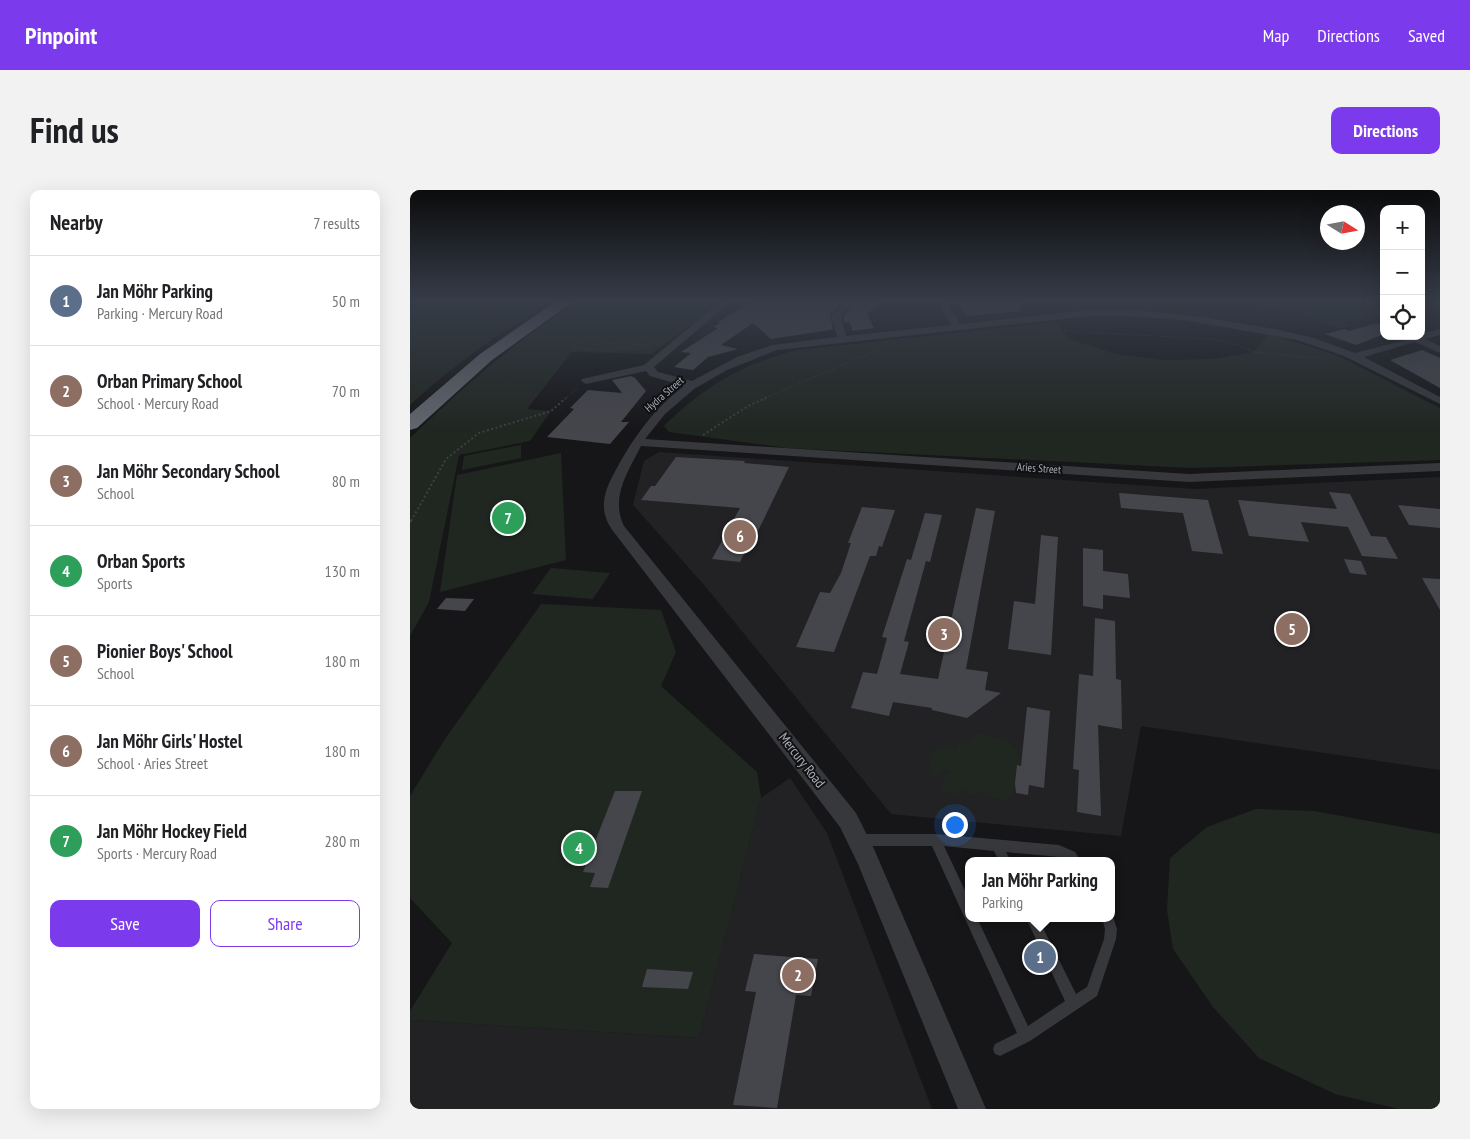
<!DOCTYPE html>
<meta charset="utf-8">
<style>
body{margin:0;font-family:"PT Sans Narrow",sans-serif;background:#f2f2f2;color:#202124}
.controls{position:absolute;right:15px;top:15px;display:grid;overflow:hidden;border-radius:10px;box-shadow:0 5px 20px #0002}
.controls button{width:45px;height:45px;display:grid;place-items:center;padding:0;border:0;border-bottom:1px solid #e0e0e0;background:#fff;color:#202124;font:25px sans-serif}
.compass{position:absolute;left:910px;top:15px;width:45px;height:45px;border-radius:50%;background:#fff;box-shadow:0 5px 20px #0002;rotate:101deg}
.you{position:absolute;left:544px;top:634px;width:18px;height:18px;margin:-12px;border:4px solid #fff;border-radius:50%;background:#1a73e8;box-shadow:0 0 0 8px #1a73e833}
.badge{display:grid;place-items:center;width:32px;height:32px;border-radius:50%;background:#7c3aed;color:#fff;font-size:16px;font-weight:700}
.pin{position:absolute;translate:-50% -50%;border:2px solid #fff;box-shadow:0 1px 5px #0006}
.popup{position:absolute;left:555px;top:667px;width:150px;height:65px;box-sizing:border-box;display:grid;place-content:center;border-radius:10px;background:#fff;filter:drop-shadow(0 1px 4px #0005);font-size:16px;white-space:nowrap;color:#757577}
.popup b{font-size:19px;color:#202124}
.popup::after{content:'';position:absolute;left:50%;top:100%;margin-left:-10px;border:10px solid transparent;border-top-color:#fff}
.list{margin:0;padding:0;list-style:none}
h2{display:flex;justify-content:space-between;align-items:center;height:65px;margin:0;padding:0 20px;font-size:21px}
h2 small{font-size:16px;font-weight:400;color:#757577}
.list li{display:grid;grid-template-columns:32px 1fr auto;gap:15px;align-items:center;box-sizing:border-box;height:90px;padding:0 20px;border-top:1px solid #e0e0e0}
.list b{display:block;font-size:19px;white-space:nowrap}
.list p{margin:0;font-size:16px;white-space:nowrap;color:#757577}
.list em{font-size:16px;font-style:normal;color:#757577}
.actions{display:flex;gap:10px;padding:15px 20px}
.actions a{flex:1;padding:11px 0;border:1px solid #7c3aed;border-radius:10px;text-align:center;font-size:18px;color:#7c3aed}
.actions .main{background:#7c3aed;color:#fff}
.icon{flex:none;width:28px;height:28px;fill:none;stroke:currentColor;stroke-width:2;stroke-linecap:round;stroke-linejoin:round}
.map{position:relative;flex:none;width:1030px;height:919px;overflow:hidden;border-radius:10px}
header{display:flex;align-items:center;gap:30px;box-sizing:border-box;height:70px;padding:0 25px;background:#7c3aed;color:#fff}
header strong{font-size:24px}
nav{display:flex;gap:28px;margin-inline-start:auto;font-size:18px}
.intro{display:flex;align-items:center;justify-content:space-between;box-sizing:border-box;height:120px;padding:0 30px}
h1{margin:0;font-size:35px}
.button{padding:12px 22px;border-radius:10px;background:#7c3aed;color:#fff;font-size:18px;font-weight:700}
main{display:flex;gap:30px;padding:0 30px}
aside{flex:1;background:#fff;border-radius:10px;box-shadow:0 5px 20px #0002}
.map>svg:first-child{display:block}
</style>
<header>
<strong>Pinpoint</strong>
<nav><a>Map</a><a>Directions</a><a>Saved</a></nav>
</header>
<div class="intro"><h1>Find us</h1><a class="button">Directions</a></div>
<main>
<aside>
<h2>Nearby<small>7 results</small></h2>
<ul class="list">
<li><span class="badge" style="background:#5c6f8a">1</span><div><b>Jan Möhr Parking</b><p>Parking · Mercury Road</p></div><em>50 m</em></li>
<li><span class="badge" style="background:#8d6e63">2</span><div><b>Orban Primary School</b><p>School · Mercury Road</p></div><em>70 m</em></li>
<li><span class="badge" style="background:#8d6e63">3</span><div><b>Jan Möhr Secondary School</b><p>School</p></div><em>80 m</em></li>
<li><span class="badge" style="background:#2e9e5b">4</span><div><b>Orban Sports</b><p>Sports</p></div><em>130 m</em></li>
<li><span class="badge" style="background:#8d6e63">5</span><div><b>Pionier Boys' School</b><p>School</p></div><em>180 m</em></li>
<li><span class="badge" style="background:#8d6e63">6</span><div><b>Jan Möhr Girls' Hostel</b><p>School · Aries Street</p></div><em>180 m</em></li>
<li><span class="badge" style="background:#2e9e5b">7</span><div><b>Jan Möhr Hockey Field</b><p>Sports · Mercury Road</p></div><em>280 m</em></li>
</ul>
<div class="actions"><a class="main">Save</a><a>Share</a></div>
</aside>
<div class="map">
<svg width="1030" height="919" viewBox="0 0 1030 919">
<rect width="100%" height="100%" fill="#161618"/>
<g fill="#222225">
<path d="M249,262L785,299L1030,287V580L731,536L711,646L481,624L295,396L223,315L234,271Z"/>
<path d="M380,588L417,643L522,919H0V830L289,848L351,608Z"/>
</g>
<g fill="#202721">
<path d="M105,112H139C90,143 43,175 0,215V116L52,115L86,121Z"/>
<path d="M169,112H313L241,164L162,162L117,219L141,221L120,251L49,265L19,412L0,446V248C52,198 107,149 169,112Z"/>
<path d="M846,112H974V126C957,131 949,128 933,132L940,136L927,138L890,123L845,116Z"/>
<path d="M646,132L659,149L706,164L752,170L803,169L843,162L859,144L926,165L1030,218V270L781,278L377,258L259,242L254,236C294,196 333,174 387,160Z"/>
<path d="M111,255V268L52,280L54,266Z"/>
<path d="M151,263L156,370L30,402L47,285Z"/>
<path d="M141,378L200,383L183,409L122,404Z"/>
<path d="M131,414L251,420L266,462L251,496L347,582L351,608L289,848L0,830V821L42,753L0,708V606L35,549Z"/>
<path d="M569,543L595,549L607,560L612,573L607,577L606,598L596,611L575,605L574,602L559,605L552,599L547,604L535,602L532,598V592L540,581L533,580L524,588C519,577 516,555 536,556C540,556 543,559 548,559V552L552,550L562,552L563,544Z"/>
<path d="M846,619L904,621L1030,644V919H989L925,904L849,868L803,817L763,759L757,720L760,668L797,637Z"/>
</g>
<g fill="#45464b">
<path d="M342,112H431L420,125L423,139L420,140L361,149L343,133L311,155L328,159L298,167L283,180L264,177L281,163L271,162L308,138L303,137L310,133L308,132Z"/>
<path d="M446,112H471L457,124L464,138L443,141L439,131L435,133L433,127Z"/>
<path d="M547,112H610V121L557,126Z"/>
<path d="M967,133L974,136V144L946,155L915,144L935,139L939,141Z"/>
<path d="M1012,160L1030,168V198L980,170Z"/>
<path d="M221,186L225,188L236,201L211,232H219L200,254L137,247L164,219L160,218L178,200L212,203L202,190Z"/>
<path d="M266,267L335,271L334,273L379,277L348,341H345L330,372L302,369L330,318L231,310L241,296H245Z"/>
<path d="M919,302L940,304L961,346L976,347L988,369L952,366L938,337L891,332L899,352L839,346L828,310L927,319Z"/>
<path d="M709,303L798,310L813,364L782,361L773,323L711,318Z"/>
<path d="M988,315L1030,319V338L999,335Z"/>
<path d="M452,317L485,320L472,357L469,356L466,366H460L424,462L386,457L410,402L420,403L431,383L441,353H438Z"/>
<path d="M566,318L585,321L556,479L578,482L575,500L591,503L557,528L522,520V518L483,512L479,526L441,518L453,482L467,484L477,448L472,447L497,369L501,370L515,323L532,325L520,372L516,371L494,451L499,452L490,484L528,489Z"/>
<path d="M631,345L648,347L641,465L598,459L604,411L625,414Z"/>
<path d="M673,358L693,360V381L718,384L720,408L693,405V419L673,416Z"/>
<path d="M934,369L951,371L957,385L940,383Z"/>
<path d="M1012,388L1030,389V420Z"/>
<path d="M36,408L64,409L55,421L27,419Z"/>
<path d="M685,428L705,431L706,489L711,490L712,539L688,535L691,626L667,622L669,580L663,579L669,484L683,486Z"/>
<path d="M617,517L640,521L634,598L619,595L618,605L606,603L605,593L607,575L611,576Z"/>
<path d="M205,601H232L198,698L180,697L185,683L173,682Z"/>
<path d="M344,764L408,769L401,806L386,805L367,918L323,915L346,802L335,801Z"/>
<path d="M237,779L283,782L278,799L232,797Z"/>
</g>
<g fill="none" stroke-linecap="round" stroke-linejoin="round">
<g stroke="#3d3f43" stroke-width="1" stroke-dasharray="1 2" stroke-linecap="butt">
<path d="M633,140L802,149L830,156L843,162L914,169"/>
<path d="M200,157L204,160L194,161L195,158Z"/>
<path d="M214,158L231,159L245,152L250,153"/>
<path d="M204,159L229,155"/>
<path d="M179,160L193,151"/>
<path d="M193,160L161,157L176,147L195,150L199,154L214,152L239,157"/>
<path d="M155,209L168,198"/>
<path d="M353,209L472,158"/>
</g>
<g stroke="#3d3f43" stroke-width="2" stroke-dasharray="2 2.5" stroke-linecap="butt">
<path d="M293,245L338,216L356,208"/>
<path d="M1,331L36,269L69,243L141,221L156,208"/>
</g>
<path stroke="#3d3f43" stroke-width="2.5" stroke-dasharray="2.5 4" stroke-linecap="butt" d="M0,332L2,329"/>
<path fill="#37383c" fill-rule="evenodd" d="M449,644H525L649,655L665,662L671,671H658L649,667L596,662L601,671H589L584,661L534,656L559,709V728H567L618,836L655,811L616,728H628L666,804L677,797L694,749L695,739L692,728H701L702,724L707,739L706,749L687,806L620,851L590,866L585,864L583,859L585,854L607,843L522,656H449L445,654L443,650L445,646Z"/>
<path fill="#37383c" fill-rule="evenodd" d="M310,112H320L244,177L248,182L282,191L327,167L362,155L427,147L421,126L434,112H444L431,126L436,146L541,135L530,118L533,112H542L540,118L550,134L680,120L736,121L791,127L865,139L904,148L945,163L1011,146V144L1030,139V145L1015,149L1030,156V163L1005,152L954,167L1030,207V214L934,166L887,150L773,130L717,126H680L367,160L317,180L284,199L255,224L235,249L779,284L1030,273V281L779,292L231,256C218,282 200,307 214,336L446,623L464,659L576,919H548L448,674L430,637L203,341C197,333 193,323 194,312C195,299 202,287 208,276C226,244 245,218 274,196L240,186L236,181L176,194L171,191L172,189L234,175Z"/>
<path fill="#63666d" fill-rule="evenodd" d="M145,112H162L82,170L7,238L0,240V224L70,164Z"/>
</g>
<linearGradient id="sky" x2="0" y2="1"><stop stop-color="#0c0c0d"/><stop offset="0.46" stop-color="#363c48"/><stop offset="1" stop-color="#363c48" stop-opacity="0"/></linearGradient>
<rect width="1030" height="241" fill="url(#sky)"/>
<g text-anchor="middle" stroke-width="4" stroke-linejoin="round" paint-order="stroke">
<g font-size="11" fill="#a9adb7" stroke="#111113">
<text transform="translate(254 204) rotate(-41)" y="4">Hydra Street</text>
<text transform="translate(629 278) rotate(4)" y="4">Aries Street</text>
</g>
<g font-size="14" fill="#a9adb7" stroke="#111113">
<text transform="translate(392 570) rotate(52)" y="5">Mercury Road</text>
</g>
</g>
</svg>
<div class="controls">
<button>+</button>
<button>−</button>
<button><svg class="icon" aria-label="locate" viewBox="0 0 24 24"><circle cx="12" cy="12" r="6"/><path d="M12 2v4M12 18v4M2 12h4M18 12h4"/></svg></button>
</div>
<svg class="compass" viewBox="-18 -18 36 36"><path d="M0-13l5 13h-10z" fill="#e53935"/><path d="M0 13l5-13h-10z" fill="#757577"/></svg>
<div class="you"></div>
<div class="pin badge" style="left:630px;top:767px;background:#5c6f8a">1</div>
<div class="popup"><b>Jan Möhr Parking</b>Parking</div>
<div class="pin badge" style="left:388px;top:785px;background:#8d6e63">2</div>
<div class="pin badge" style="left:534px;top:444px;background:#8d6e63">3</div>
<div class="pin badge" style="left:169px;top:658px;background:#2e9e5b">4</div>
<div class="pin badge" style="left:882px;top:439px;background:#8d6e63">5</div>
<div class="pin badge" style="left:330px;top:346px;background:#8d6e63">6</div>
<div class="pin badge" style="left:98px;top:328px;background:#2e9e5b">7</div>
</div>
</main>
